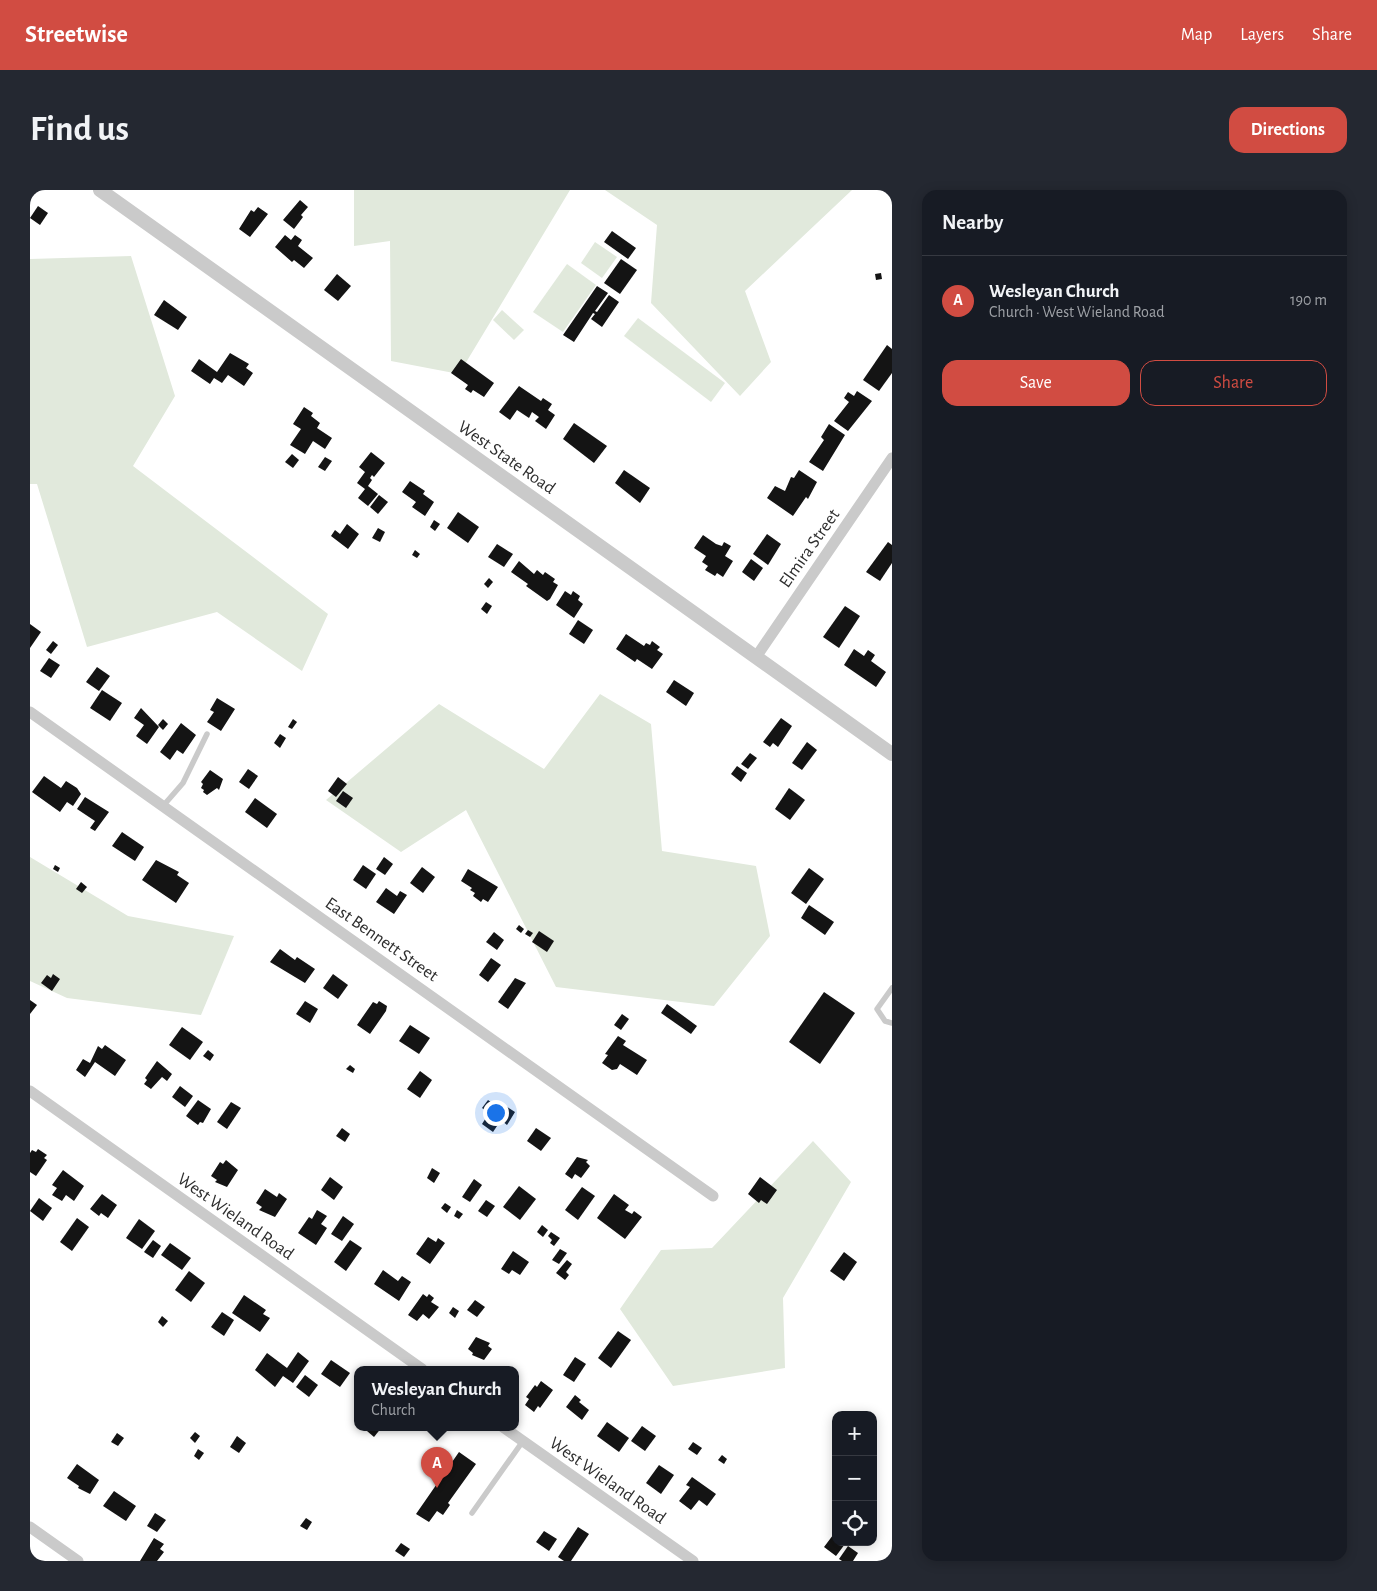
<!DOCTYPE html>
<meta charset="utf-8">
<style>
body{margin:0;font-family:"Alegreya Sans",sans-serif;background:#242831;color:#f1f3f6}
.controls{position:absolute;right:15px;bottom:15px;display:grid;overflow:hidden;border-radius:10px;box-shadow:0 2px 12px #0003}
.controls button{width:45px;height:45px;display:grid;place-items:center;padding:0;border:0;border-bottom:1px solid #363941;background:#171b24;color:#f1f3f6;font:25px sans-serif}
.you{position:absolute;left:465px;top:922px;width:18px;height:18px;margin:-12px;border:4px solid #fff;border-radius:50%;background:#1a73e8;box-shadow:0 0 0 8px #1a73e833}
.badge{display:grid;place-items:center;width:32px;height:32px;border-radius:50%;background:#d14c42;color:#fff;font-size:16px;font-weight:700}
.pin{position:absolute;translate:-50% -41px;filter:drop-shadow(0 1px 2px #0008)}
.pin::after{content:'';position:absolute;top:26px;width:18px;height:15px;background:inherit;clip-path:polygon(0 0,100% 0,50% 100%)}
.popup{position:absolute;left:324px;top:1176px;width:165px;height:65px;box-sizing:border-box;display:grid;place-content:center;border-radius:10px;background:#171b24;filter:drop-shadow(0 1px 4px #0005);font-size:16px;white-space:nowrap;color:#9ea1a6}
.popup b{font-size:19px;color:#f1f3f6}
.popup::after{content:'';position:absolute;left:50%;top:100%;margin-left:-10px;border:10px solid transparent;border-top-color:#171b24}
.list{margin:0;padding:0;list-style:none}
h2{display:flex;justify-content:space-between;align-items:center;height:65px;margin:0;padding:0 20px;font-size:21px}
h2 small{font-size:16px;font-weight:400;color:#9ea1a6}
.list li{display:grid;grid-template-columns:32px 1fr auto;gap:15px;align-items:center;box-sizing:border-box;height:90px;padding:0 20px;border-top:1px solid #363941}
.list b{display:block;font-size:19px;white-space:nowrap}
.list p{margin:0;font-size:16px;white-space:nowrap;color:#9ea1a6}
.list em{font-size:16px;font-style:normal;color:#9ea1a6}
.actions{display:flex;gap:10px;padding:15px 20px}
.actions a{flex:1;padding:11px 0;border:1px solid #d14c42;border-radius:15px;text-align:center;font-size:18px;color:#d14c42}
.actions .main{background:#d14c42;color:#fff}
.icon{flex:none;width:28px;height:28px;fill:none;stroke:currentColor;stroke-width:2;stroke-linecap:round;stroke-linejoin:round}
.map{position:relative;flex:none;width:862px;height:1371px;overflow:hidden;border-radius:15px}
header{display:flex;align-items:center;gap:30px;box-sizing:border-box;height:70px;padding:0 25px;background:#d14c42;color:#fff}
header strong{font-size:24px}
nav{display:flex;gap:28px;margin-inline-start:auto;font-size:18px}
.intro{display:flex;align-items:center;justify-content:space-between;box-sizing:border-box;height:120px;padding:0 30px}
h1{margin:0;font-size:35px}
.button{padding:12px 22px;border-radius:15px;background:#d14c42;color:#fff;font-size:18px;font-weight:700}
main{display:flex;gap:30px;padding:0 30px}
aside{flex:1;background:#171b24;border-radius:15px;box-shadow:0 2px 12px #0003}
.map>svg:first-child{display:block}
</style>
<header>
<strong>Streetwise</strong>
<nav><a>Map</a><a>Layers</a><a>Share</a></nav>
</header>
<div class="intro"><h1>Find us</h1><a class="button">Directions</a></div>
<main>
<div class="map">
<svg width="862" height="1371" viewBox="0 0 862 1371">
<rect width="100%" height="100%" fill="#fff"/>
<g fill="#e1e9dc">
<path d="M324,0H540L429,184L361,171L360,51L324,56Z"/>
<path d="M575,0H822L715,101L741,172L710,206L621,113L627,35Z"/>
<path d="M565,52L587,67L572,88L551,73Z"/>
<path d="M101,66L145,206L103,276L298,424L272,481L187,422L57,457L7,294H0V69Z"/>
<path d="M537,74L566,95L533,142L503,122Z"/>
<path d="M472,120L494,140L484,150L463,130Z"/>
<path d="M608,128L695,193L681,212L594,146Z"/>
<path d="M570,504L621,534L632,661L726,676L740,746L684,816L526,797L436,620L371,662L296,610L409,514L514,579Z"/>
<path d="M0,667L98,726L204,746L171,825L37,808L0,791Z"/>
<path d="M783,951L821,992L753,1108L755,1178L643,1196L590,1119L631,1060L682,1058Z"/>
</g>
<g fill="#141414">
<path d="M270,10L278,17L271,25L273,27L264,39L253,30Z"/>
<path d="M8,16L18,23L10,35L0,28Z"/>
<path d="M228,17L238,24L220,47L209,39L221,20L224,22Z"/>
<path d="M582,41L606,58L598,69L574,52Z"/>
<path d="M255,45L261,50L265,45L272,50L268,56L283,68L274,78L264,70L262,72L245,57Z"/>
<path d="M591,69L607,80L590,104L574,93Z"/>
<path d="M851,83L852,89L846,90L845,84Z"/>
<path d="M307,84L321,96L308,111L294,100Z"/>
<path d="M567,96L578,103L565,121L567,122L579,105L589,112L572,137L561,129L565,124L563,123L544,152L533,145Z"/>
<path d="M134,110L157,127L148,140L124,125Z"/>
<path d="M857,155L862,159V183L849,201L833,190Z"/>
<path d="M200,163L219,174L216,178L223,183L214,196L198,185L192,193L184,188L180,194L161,181L169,169L187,182Z"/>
<path d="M431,169L464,193L454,207L443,200L441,203L435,199L438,195L421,183Z"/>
<path d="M489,196L511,211L513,208L522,214L518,220L525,225L516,239L505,231L509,227L502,222L499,228L487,220L480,230L469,222Z"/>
<path d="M827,201L842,211L818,241L804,231L819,212L814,208L818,202L824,206Z"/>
<path d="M274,217L283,223L281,226L290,233L287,238L302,248L295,259L283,251L275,264L260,255L271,239L263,234Z"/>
<path d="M544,233L577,256L564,273L533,249Z"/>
<path d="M799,234L815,245L793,281L779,272L794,250L791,247Z"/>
<path d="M341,262L355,273L344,287L342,285L340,288L342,290L338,296L348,304L338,316L328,308L335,299L327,293L335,282L329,277Z"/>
<path d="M262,264L269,270L263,278L255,272Z"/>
<path d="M295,267L302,271L295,281L288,277Z"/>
<path d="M594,280L620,298L610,313L585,293Z"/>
<path d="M769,280L787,292L778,309L776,307L763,326L737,308L745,296L755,301L761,287L764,288Z"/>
<path d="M380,291L395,301L393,304L404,312L395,326L382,317L386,312L372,302Z"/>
<path d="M349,305L358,312L348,324L340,317Z"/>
<path d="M428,322L449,337L438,353L417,338Z"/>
<path d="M404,330L410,334L405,341L400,337Z"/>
<path d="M317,334L329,344L318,359L301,346L305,340L310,344Z"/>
<path d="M348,338L355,342L350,352L342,348Z"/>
<path d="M737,344L751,354L738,375L723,364Z"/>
<path d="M673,345L686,354L692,356L694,352L701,356L695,366L703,371L693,387L687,383L685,386L675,380L678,376L672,372L676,366L664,358Z"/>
<path d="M858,352L862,355V373L850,391L836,382Z"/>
<path d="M467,354L483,364L474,377L458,367Z"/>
<path d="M385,360L390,364L387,368L382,365Z"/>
<path d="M721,369L733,378L724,391L712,382Z"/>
<path d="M489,371L504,384L507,380L513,385L515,382L525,389L523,392L528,395L520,409L517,411L496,396L498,394L481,382Z"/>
<path d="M459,388L463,392L458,398L454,394Z"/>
<path d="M535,401L541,405L543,401L550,406L548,410L553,414L544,428L526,415Z"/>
<path d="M456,412L462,416L457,424L451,419Z"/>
<path d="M815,416L830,426L809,458L793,447Z"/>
<path d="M548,430L563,440L554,454L539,444Z"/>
<path d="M0,434L11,442L0,458Z"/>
<path d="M596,444L614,456L616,453L620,455L622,451L630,457L627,460L633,464L622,479L607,469L605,472L586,459Z"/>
<path d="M23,451L28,455L21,464L16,460Z"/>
<path d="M824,459L834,466L838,460L845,465L841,471L856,482L846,497L814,475Z"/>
<path d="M19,468L30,475L21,488L10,481Z"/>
<path d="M67,477L80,486L69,501L56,492Z"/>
<path d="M644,490L664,503L656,516L636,502Z"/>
<path d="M72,500L92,513L80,531L60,518Z"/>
<path d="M187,508L205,519L191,541L177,532L184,522L180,520Z"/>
<path d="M111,518L129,537L117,554L106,546L114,535L104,528Z"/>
<path d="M751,528L762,536L748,557L743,553L740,557L733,552Z"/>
<path d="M133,529L138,534L133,540L128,535Z"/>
<path d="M263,529L267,532L262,539L258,537Z"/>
<path d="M151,533L166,545L153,564L147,560L140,570L130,562Z"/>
<path d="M250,544L256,548L250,558L244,553Z"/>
<path d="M777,552L787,560L772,580L762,573Z"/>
<path d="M720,563L727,568L718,579L711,574Z"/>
<path d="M707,576L717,583L711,592L701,584Z"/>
<path d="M218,579L228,586L219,599L209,592Z"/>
<path d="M180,580L193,589L189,600L187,598L177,605L173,602L174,600L171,598L173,594L171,592Z"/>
<path d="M14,586L31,598L36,591L47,598L51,604L43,616L37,612L30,622L2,602Z"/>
<path d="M308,587L317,594L306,607L298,601Z"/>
<path d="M759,598L775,610L760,630L745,619Z"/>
<path d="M313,601L323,608L316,618L306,611Z"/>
<path d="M55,607L79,622L65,641L60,638L65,631L47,619Z"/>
<path d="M225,608L247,624L237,638L215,622Z"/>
<path d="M92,642L114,657L105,671L82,656Z"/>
<path d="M354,667L363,674L355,685L346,679Z"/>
<path d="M126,670L149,682L147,685L159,693L146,713L112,690Z"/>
<path d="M25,675L30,678L28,682L23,679Z"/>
<path d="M333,675L346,684L336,699L323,690Z"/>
<path d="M392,677L405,687L393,703L380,693Z"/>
<path d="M779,678L794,689L776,714L761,703Z"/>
<path d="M438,679L468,697L458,712L453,709L451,712L443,706L445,703L440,700L442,698L431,691Z"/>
<path d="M51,692L57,697L52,703L46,699Z"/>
<path d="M356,698L367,706L370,701L377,705L364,724L346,712Z"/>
<path d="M779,715L804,732L795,745L771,728Z"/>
<path d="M489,735L494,739L491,743L486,739Z"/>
<path d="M498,740L503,743L500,747L495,744Z"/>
<path d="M509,741L524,751L517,762L502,752Z"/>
<path d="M464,742L474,750L467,760L456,752Z"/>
<path d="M250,759L265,770L267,767L285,779L275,793L240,772Z"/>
<path d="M461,768L471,775L458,792L449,785Z"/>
<path d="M23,784L30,789L22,801L11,793L17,785L21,788Z"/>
<path d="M303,784L318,795L308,809L293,798Z"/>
<path d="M485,788L496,793L478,819L468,812Z"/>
<path d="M794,802L825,823L790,874L759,852Z"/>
<path d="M0,810L7,815L0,824Z"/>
<path d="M275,811L288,819L280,833L266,824Z"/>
<path d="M349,811L357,816L356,821L340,844L327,835L343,812L347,814Z"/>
<path d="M637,814L667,836L661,844L631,823Z"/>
<path d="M592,824L599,829L591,840L584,835Z"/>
<path d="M380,835L400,848L389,864L369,851Z"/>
<path d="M152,837L173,852L160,870L139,855Z"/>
<path d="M588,846L596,851L593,855L617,870L607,885L590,874L587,879L582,880L572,873L578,865L575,864Z"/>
<path d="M75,855L96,870L85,886L65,872L55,887L46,880L53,869L60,873L68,856L72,859Z"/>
<path d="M178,860L184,865L180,871L173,866Z"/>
<path d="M127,871L142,884L137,891L132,887L121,899L114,894L117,890L115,888Z"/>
<path d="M320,875L325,879L323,883L316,879Z"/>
<path d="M390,881L402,890L390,908L377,899Z"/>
<path d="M150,896L163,906L155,917L142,907Z"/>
<path d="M168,910L181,919L173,933L170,932L168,935L156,926Z"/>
<path d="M458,910L465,915L468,911L485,922L477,935L471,930L463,942L452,934L459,923L452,918Z"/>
<path d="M201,912L211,918L197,939L187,932Z"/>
<path d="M312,938L320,944L315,952L306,946Z"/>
<path d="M506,938L521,948L511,961L497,951Z"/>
<path d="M8,959L17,965L14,968L17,970L6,986L0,982V963L2,960L6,962Z"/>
<path d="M547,967L558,970L556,972L560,976L551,988L545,984L542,989L535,984Z"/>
<path d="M196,970L208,980L197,997L185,992L187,990L181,986L190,972L193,974Z"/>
<path d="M402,978L410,983L404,993L397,988Z"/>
<path d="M33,980L54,996L44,1011L36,1005L32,1011L22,1005L27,998L22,995Z"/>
<path d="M300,987L313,997L304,1010L291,1000Z"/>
<path d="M730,987L747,1000L737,1014L731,1010L729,1013L718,1004Z"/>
<path d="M444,989L452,995L440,1012L432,1007Z"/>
<path d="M489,996L506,1009L490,1030L473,1017Z"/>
<path d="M552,997L565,1006L548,1030L535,1020Z"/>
<path d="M235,999L247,1007L249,1003L257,1009L245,1027L229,1020L232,1017L226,1013Z"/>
<path d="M72,1004L87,1015L78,1028L71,1023L69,1026L60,1019Z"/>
<path d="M584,1004L599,1015L595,1020L602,1024L604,1021L612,1027L595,1049L567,1028Z"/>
<path d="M9,1008L22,1018L13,1031L0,1021Z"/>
<path d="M456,1010L465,1016L457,1027L448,1021Z"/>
<path d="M415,1013L421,1017L417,1023L411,1018Z"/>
<path d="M287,1020L297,1026L291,1034L297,1038L286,1055L268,1043L279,1027L282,1029Z"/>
<path d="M427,1020L433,1024L429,1029L424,1026Z"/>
<path d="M313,1026L324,1034L312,1051L301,1044Z"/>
<path d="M47,1028L59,1037L42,1061L30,1052Z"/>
<path d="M109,1029L125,1041L112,1059L96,1048Z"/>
<path d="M512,1035L518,1040L513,1047L507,1042Z"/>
<path d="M521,1042L530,1048L524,1056L520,1053L522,1050L518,1046Z"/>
<path d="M398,1047L406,1052L408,1048L415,1053L400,1074L386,1064Z"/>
<path d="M123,1050L131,1056L123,1068L114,1062Z"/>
<path d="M320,1050L332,1058L316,1081L304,1072Z"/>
<path d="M140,1053L161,1068L152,1080L131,1065Z"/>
<path d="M530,1059L537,1063L529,1074L522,1070Z"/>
<path d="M483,1061L499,1072L490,1085L482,1080L479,1084L471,1079Z"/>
<path d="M814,1062L827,1072L814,1091L800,1081Z"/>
<path d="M537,1070L542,1074L536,1082L539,1085L535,1090L526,1083Z"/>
<path d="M353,1080L368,1091L372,1086L381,1092L369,1111L344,1094Z"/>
<path d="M159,1081L175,1093L161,1112L145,1100Z"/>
<path d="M393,1104L397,1107L399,1104L404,1108L401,1112L409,1117L399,1129L393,1124L387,1131L378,1125Z"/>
<path d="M214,1105L236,1120L233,1124L240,1128L230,1142L202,1123Z"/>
<path d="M445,1110L455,1117L447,1127L437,1120Z"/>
<path d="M423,1117L429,1121L425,1128L419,1123Z"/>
<path d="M192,1122L204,1130L194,1146L181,1137Z"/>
<path d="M132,1126L138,1131L133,1137L128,1132Z"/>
<path d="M588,1141L601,1150L581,1178L568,1168Z"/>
<path d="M446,1147L460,1153L458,1156L462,1159L454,1170L442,1165L443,1163L438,1159Z"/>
<path d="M268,1162L279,1171L263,1193L253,1186L245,1197L225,1180L237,1163L257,1178Z"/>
<path d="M545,1167L556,1174L544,1192L533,1185Z"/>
<path d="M301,1170L320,1183L310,1197L291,1184Z"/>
<path d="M275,1185L288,1195L279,1207L266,1197Z"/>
<path d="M511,1191L523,1200L510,1218L508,1216L504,1222L495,1215L499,1209L496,1207L505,1195L507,1197Z"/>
<path d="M545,1205L551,1210L549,1212L559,1220L552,1230L536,1217Z"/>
<path d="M577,1232L599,1248L589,1262L567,1246Z"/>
<path d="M612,1236L626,1246L615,1261L601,1251Z"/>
<path d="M340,1237H352L344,1247L337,1241Z"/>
<path d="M165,1242L170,1246L165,1253L160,1248Z"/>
<path d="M87,1243L94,1248L88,1256L81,1252Z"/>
<path d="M207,1246L216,1253L209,1263L200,1257Z"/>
<path d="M663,1252L672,1258L667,1265L658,1259Z"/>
<path d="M168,1259L174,1263L169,1270L164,1266Z"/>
<path d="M429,1262L446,1274L418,1313L420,1315L413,1325L407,1321L399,1332L386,1324Z"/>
<path d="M692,1265L697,1269L694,1274L688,1270Z"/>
<path d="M47,1274L69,1290L60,1304L48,1298L49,1296L37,1288Z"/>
<path d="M629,1275L644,1285L631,1304L616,1293Z"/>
<path d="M662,1287L686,1304L677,1316L669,1310L661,1320L649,1311L660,1297L656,1295Z"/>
<path d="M84,1301L106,1316L96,1331L73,1316Z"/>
<path d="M125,1323L136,1330L127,1342L117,1336Z"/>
<path d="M276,1328L282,1332L277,1340L270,1336Z"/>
<path d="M548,1337L559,1344L541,1371H534L528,1367Z"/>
<path d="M514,1341L527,1349L519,1361L506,1352Z"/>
<path d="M803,1345L806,1352L815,1354L806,1366L794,1357Z"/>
<path d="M124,1348L134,1354L130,1359L134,1362L127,1371H110Z"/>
<path d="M371,1353L380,1359L374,1367L365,1361Z"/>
<path d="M818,1356L828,1363L823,1371H812L809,1369Z"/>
</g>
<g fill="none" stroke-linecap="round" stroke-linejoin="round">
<g stroke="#cacaca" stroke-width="5.5">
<path d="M133,616L153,593L177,544"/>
<path d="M862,798L847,819L855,831L862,833"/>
<path d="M442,1323L493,1251"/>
</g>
<g stroke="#cacaca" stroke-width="11">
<path d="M726,467L862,268"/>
<path d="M0,522L683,1006"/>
<path d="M0,901L392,1179"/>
<path d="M473,1237L663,1371"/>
<path d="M0,1337L48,1371"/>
</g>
<path stroke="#cacaca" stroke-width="14" d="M70,0L862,564"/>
</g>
<g text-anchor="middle" stroke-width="5" stroke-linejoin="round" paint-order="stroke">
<g font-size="18" fill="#2d2d2d" stroke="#fff">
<text transform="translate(477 267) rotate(35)" y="6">West State Road</text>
<text transform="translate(779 358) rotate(-55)" y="6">Elmira Street</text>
<text transform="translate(352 749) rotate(35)" y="6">East Bennett Street</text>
<text transform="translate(206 1026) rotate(35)" y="6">West Wieland Road</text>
<text transform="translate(578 1290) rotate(35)" y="6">West Wieland Road</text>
</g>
</g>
</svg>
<div class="controls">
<button>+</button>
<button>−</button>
<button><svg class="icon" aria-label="locate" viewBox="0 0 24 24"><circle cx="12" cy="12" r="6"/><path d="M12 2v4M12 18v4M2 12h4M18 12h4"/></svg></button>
</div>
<div class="you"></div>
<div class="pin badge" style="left:407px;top:1298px">A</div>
<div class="popup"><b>Wesleyan Church</b>Church</div>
</div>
<aside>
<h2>Nearby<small></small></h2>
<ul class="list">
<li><span class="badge">A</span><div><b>Wesleyan Church</b><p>Church · West Wieland Road</p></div><em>190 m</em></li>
</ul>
<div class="actions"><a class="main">Save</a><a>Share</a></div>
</aside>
</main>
